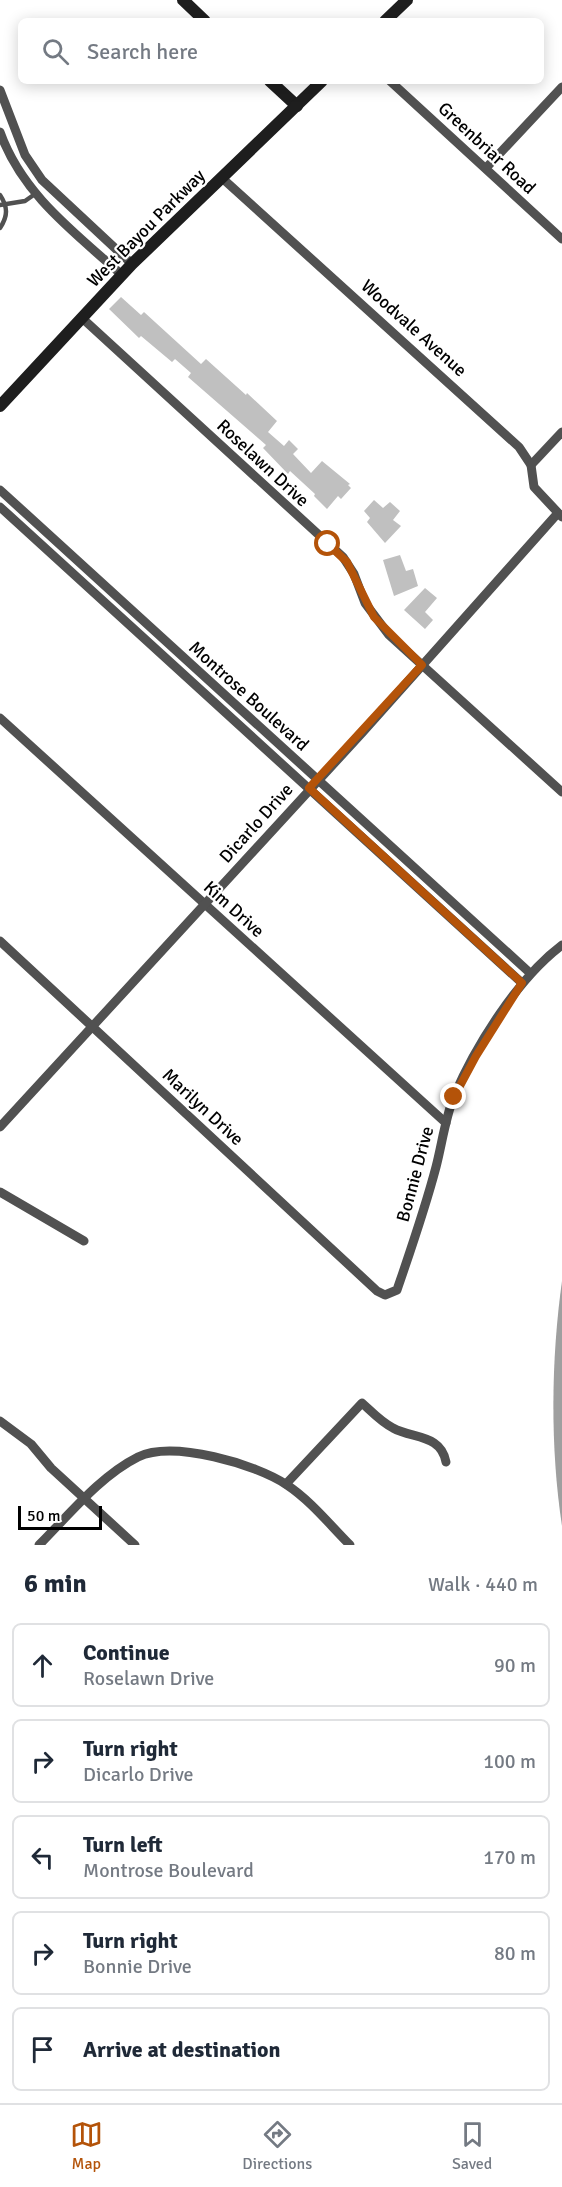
<!DOCTYPE html>
<meta charset="utf-8">
<style>
body{margin:0;font-family:Signika,sans-serif;background:#f2f2f3;color:#1f2937}
.scale{position:absolute;left:18px;bottom:15px;width:84px;box-sizing:border-box;padding-left:6px;border:3px solid #000;border-top:0;font-size:16px;line-height:21px;white-space:nowrap;color:#000;-webkit-text-stroke:4px #fff;paint-order:stroke}
.stop{position:absolute;width:18px;height:18px;margin:-14px;border:4px solid #b45309;border-radius:50%;background:#fff}
.stop.end{background:#b45309;border-color:#fff;box-shadow:0 2px 6px #0008}
.list{margin:0;padding:0;list-style:none}
h2{display:flex;justify-content:space-between;align-items:center;height:78px;margin:0;padding:0 24px;font-size:26px}
h2 small{font-size:20px;font-weight:400;color:#747a83}
.list li{display:grid;grid-template-columns:39px 1fr auto;gap:18px;align-items:center;box-sizing:border-box;height:84px;margin:0 12px 12px;padding:0 12px;border:2px solid #e0e1e3;border-radius:9px}
.list b{display:block;font-size:22px;white-space:nowrap}
.list p{margin:0;font-size:20px;white-space:nowrap;color:#747a83}
.list em{font-size:20px;font-style:normal;color:#747a83}
.icon{flex:none;width:33px;height:33px;fill:none;stroke:currentColor;stroke-width:2;stroke-linecap:round;stroke-linejoin:round}
.map{position:relative;flex:none;width:562px;height:1545px;overflow:hidden}
.search{position:absolute;background:#fff;box-shadow:0 3px 15px #0003;left:18px;right:18px;top:18px;height:66px;display:flex;align-items:center;gap:15px;box-sizing:border-box;padding:0 21px;border-radius:9px;color:#747a83;font-size:22px}
.sheet{height:558px;background:#fff}
nav{display:flex;justify-content:space-around;align-items:center;box-sizing:border-box;height:84px;border-top:2px solid #e0e1e3;background:#fff;font-size:16px;color:#747a83}
nav a{display:grid;justify-items:center;gap:3px}
nav .on{color:#b45309}
.map>svg:first-child{display:block}
</style>
<div class="map">
<svg width="562" height="1545" viewBox="0 0 562 1545">
<rect width="100%" height="100%" fill="#fff"/>
<path fill="#9f9f9f" d="M562,1281V1526C550,1448 551,1359 562,1281Z"/>
<g fill="#c0c0c0">
<path d="M121,297L141,315L144,312L201,364L206,359L246,395L247,393L277,421L268,432L284,446L289,440L298,449L293,454L311,473L322,461L350,484L348,485L351,488L341,499L338,496L327,509L314,496L315,494L290,471L288,474L263,448L266,445L188,377L191,373L175,359L172,362L141,336L139,338L109,309Z"/>
<path d="M374,500L383,508L390,502L400,511L393,520L401,526L385,543L367,522L370,518L364,511Z"/>
<path d="M400,555L406,571L413,569L418,586L394,596L383,560Z"/>
<path d="M425,588L437,598L425,612L433,620L425,629L404,610Z"/>
</g>
<g fill="none" stroke-linecap="round" stroke-linejoin="round">
<g stroke="#515151" stroke-width="4.5">
<path d="M0,195C8,207 8,216 0,228"/>
<path d="M0,205L25,201L35,194"/>
</g>
<g stroke="#515151" stroke-width="9">
<path d="M390,81L562,239"/>
<path d="M0,90L25,155L42,180L132,264"/>
<path d="M0,132C22,194 74,232 122,275"/>
<path d="M486,168L562,87"/>
<path d="M222,178L519,447L531,465L534,487L562,517"/>
<path d="M82,318L343,557L354,574L365,603L389,635L562,792"/>
<path d="M531,465L562,432"/>
<path d="M0,490L530,973"/>
<path d="M0,507L522,983"/>
<path d="M0,718L446,1123"/>
<path d="M0,941L377,1291L385,1295L397,1290C411,1249 425,1209 436,1167C442,1144 445,1119 454,1096C476,1045 518,978 562,945"/>
<path d="M0,1127L362,733L558,513"/>
<path d="M0,1192L84,1241"/>
<path d="M0,1421L31,1444L51,1468L135,1545"/>
<path d="M286,1484L362,1403C372,1412 381,1422 393,1428C413,1439 441,1434 446,1462"/>
<path d="M39,1545C69,1515 100,1476 138,1457C173,1440 256,1464 287,1485C311,1501 330,1525 350,1545"/>
</g>
<g stroke="#1e1e1e" stroke-width="12">
<path d="M183,0L205,21"/>
<path d="M385,21L407,0"/>
<path d="M270,81L297,106"/>
<path d="M0,406L132,264L322,81"/>
</g>
</g>
<g fill="none" stroke-linecap="round" stroke-linejoin="round">
<path stroke="#b45309" stroke-width="8" d="M328,544L347,562L374,617L422,665L309,788L522,983L476,1056L454,1097"/>
</g>
<g text-anchor="middle" stroke-width="4.5" stroke-linejoin="round" paint-order="stroke">
<g font-size="18" fill="#000" stroke="#fff">
<text transform="translate(487 148) rotate(43)" y="6">Greenbriar Road</text>
<text transform="translate(146 228) rotate(-45)" y="6">West Bayou Parkway</text>
<text transform="translate(414 328) rotate(42)" y="6">Woodvale Avenue</text>
<text transform="translate(263 463) rotate(43)" y="6">Roselawn Drive</text>
<text transform="translate(249 696) rotate(42)" y="6">Montrose Boulevard</text>
<text transform="translate(256 823) rotate(-48)" y="6">Dicarlo Drive</text>
<text transform="translate(234 909) rotate(42)" y="6">Kim Drive</text>
<text transform="translate(203 1107) rotate(43)" y="6">Marilyn Drive</text>
<text transform="translate(415 1174) rotate(-75)" y="6">Bonnie Drive</text>
</g>
</g>
</svg>
<div class="scale">50 m</div>
<div class="stop" style="left:328px;top:544px"></div>
<div class="stop end" style="left:454px;top:1097px"></div>
<div class="search"><svg class="icon" aria-label="search" viewBox="0 0 24 24"><circle cx="10" cy="10" r="6"/><path d="M15 15l6 6"/></svg>Search here</div>
</div>
<section class="sheet">
<h2>6 min<small>Walk · 440 m</small></h2>
<ul class="list">
<li><svg class="icon" aria-label="ahead" viewBox="0 0 24 24"><path d="M12 20V5M6 11l6-6 6 6"/></svg><div><b>Continue</b><p>Roselawn Drive</p></div><em>90 m</em></li>
<li><svg class="icon" aria-label="right" viewBox="0 0 24 24"><path d="M7 20v-9h11M14 6l5 5-5 5"/></svg><div><b>Turn right</b><p>Dicarlo Drive</p></div><em>100 m</em></li>
<li><svg class="icon" aria-label="left" viewBox="0 0 24 24"><path d="M17 20v-9H6M10 6l-5 5 5 5"/></svg><div><b>Turn left</b><p>Montrose Boulevard</p></div><em>170 m</em></li>
<li><svg class="icon" aria-label="right" viewBox="0 0 24 24"><path d="M7 20v-9h11M14 6l5 5-5 5"/></svg><div><b>Turn right</b><p>Bonnie Drive</p></div><em>80 m</em></li>
<li><svg class="icon" aria-label="arrive" viewBox="0 0 24 24"><path d="M6 21V4h12l-3 4 3 4H6"/></svg><div><b>Arrive at destination</b></div></li>
</ul>
</section>
<nav>
<a class="on"><svg class="icon" aria-label="map" viewBox="0 0 24 24"><path d="M3 6l6-2 6 2 6-2v14l-6 2-6-2-6 2zM9 4v14M15 6v14"/></svg>Map</a>
<a><svg class="icon" aria-label="directions" viewBox="0 0 24 24"><path d="M12 3l9 9-9 9-9-9zM9 14v-3h6M13 9l2 2-2 2"/></svg>Directions</a>
<a><svg class="icon" aria-label="saved" viewBox="0 0 24 24"><path d="M7 4h10v16l-5-4-5 4z"/></svg>Saved</a>
</nav>
